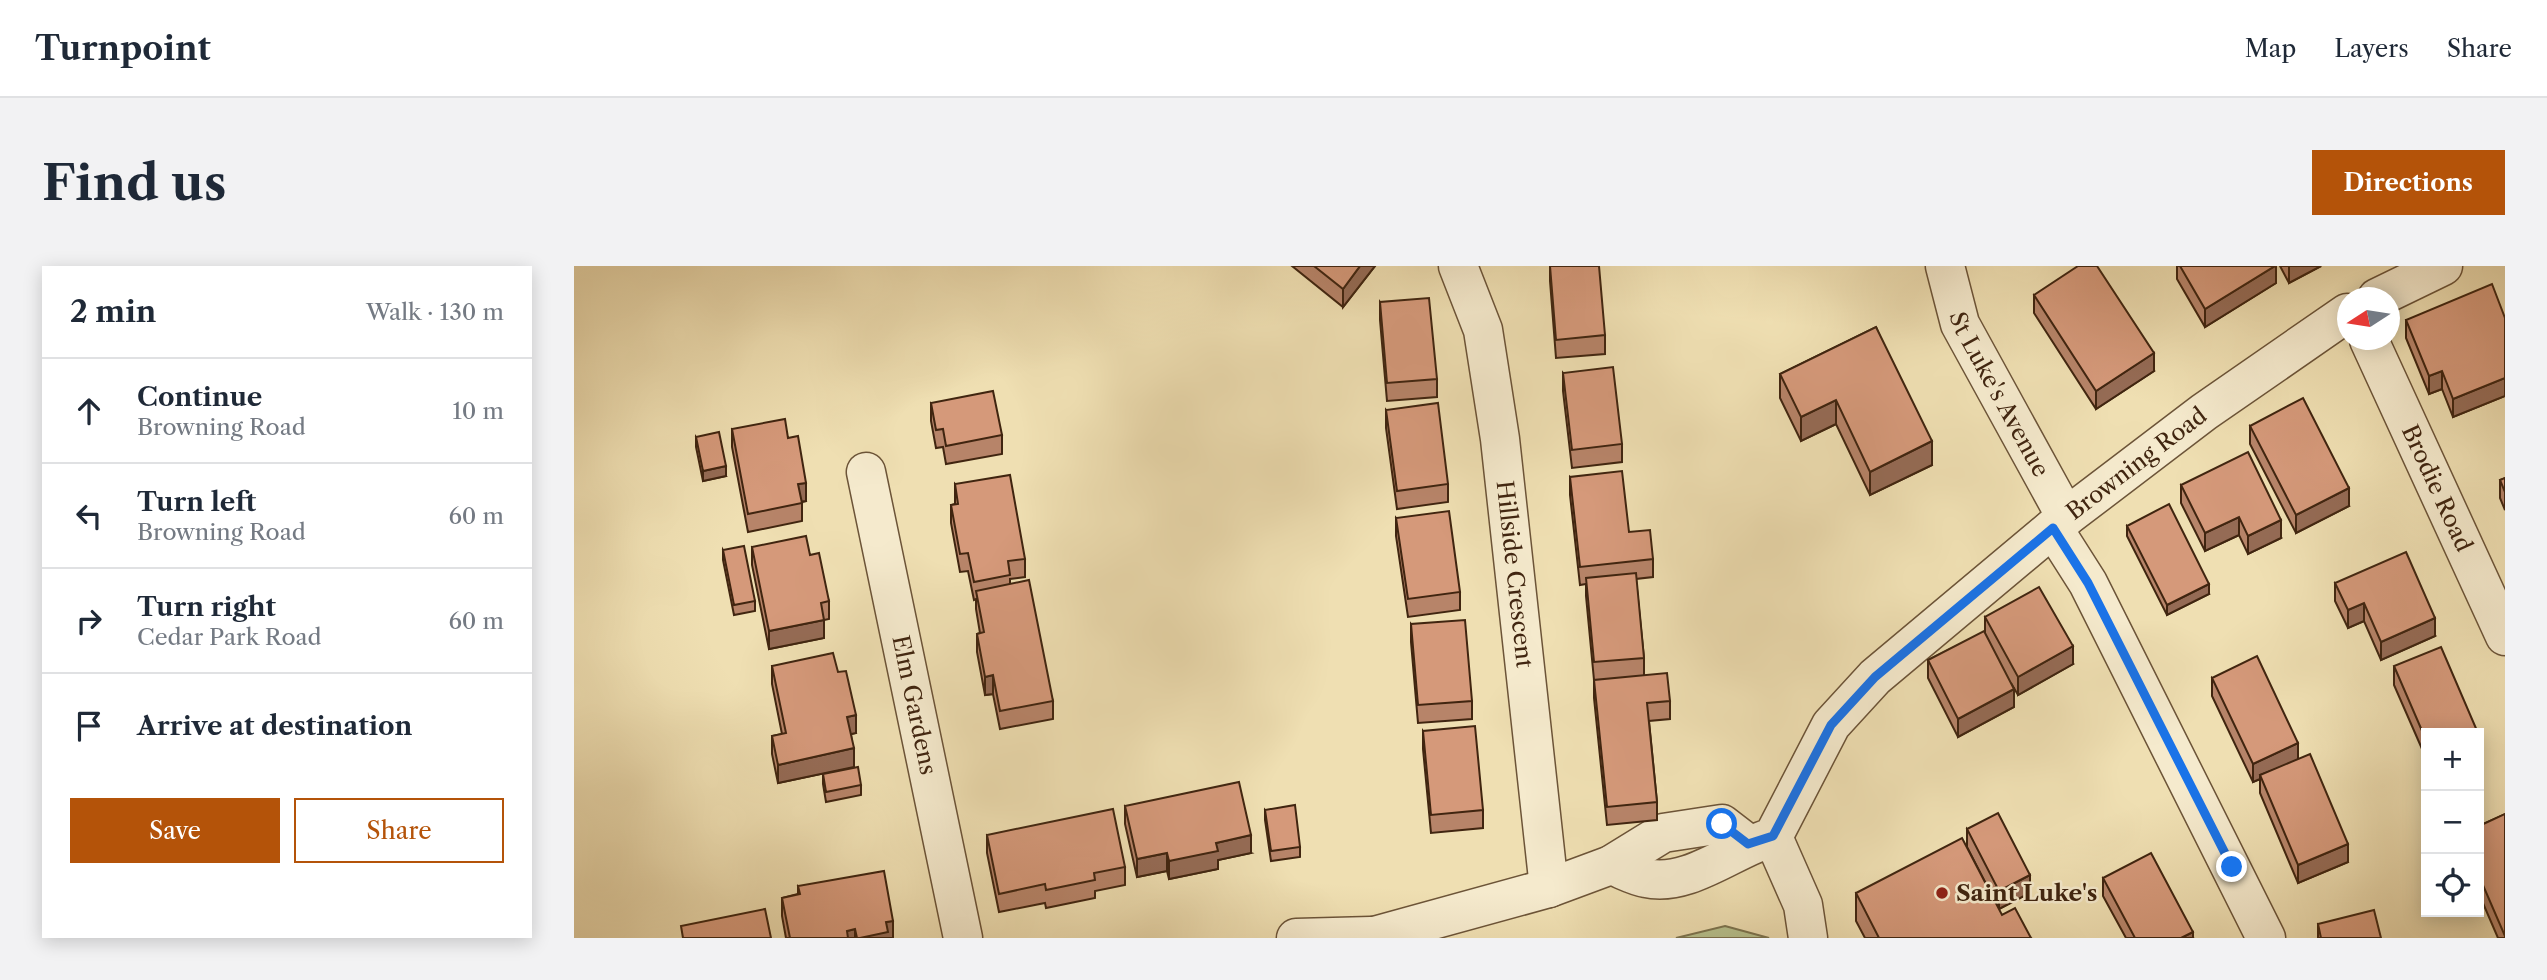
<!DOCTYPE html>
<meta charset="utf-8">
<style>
body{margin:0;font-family:"Libre Caslon Text",serif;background:#f2f2f3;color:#1f2937}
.controls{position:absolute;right:21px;bottom:21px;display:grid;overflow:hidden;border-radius:0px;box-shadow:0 4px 18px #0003}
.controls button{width:63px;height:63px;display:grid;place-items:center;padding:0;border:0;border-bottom:2px solid #e0e1e3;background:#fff;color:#1f2937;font:35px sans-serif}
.compass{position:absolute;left:1763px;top:21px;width:63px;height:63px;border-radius:50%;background:#fff;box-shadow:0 4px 18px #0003;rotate:258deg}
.stop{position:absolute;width:21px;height:21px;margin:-16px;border:5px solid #1a73e8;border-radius:50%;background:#fff}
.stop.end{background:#1a73e8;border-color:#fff;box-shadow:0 2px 7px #0008}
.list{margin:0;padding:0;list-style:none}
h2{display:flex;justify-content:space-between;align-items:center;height:91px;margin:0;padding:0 28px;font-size:30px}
h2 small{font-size:23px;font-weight:400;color:#747a83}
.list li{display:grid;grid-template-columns:46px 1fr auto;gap:21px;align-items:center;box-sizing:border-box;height:105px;padding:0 28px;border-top:2px solid #e0e1e3}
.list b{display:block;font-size:26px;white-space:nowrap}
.list p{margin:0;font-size:23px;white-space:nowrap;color:#747a83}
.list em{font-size:23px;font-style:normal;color:#747a83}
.actions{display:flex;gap:14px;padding:21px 28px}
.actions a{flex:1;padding:16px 0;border:2px solid #b45309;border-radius:0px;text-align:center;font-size:24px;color:#b45309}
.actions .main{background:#b45309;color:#fff}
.icon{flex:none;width:38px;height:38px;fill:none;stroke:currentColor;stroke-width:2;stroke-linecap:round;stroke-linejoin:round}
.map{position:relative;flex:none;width:1931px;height:672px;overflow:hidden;border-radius:0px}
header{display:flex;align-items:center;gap:42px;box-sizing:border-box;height:98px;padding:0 35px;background:#fff;border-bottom:2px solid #e0e1e3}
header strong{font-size:33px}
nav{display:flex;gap:38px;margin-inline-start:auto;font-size:24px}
.intro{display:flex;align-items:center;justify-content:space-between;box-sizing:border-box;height:168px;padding:0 42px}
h1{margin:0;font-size:49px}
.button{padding:18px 32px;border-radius:0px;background:#b45309;color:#fff;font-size:24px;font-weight:700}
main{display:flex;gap:42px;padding:0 42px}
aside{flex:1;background:#fff;border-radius:0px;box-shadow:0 4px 18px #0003}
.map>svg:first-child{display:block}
</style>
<header>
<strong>Turnpoint</strong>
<nav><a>Map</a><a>Layers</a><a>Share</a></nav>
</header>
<div class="intro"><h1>Find us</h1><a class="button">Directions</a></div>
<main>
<aside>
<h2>2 min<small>Walk · 130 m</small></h2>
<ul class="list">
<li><svg class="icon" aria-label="ahead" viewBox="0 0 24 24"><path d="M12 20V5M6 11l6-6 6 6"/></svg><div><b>Continue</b><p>Browning Road</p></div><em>10 m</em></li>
<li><svg class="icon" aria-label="left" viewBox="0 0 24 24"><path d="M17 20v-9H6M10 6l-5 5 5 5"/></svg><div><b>Turn left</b><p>Browning Road</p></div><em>60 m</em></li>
<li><svg class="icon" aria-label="right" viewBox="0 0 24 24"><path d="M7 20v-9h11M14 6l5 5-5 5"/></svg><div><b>Turn right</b><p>Cedar Park Road</p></div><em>60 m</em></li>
<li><svg class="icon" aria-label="arrive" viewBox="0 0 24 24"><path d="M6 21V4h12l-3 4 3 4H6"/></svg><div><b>Arrive at destination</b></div></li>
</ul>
<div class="actions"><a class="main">Save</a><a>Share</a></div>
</aside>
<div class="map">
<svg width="1931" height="672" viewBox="0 0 1931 672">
<rect width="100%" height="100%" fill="#efdfb2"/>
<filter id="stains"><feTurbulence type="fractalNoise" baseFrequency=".00286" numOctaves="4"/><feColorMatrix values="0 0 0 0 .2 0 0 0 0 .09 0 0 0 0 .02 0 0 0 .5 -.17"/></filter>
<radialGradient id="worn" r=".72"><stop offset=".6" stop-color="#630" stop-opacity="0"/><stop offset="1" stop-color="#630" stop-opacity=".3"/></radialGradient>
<path fill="#b7c28e" stroke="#7c744f" stroke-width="2" d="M1151,660L1195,672H1102Z"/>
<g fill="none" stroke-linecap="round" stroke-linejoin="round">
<defs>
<g id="minor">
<path id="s1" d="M884,0L909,64L926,173L975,622"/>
<path id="s2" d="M1371,0L1386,58L1492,251"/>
<path d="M1803,32L1869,0"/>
<path id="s3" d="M1795,74L1931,370"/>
<path id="s4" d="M292,206L389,672"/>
<path d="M1479,262L1514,317L1692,672"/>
<path d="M1199,571L1229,639L1234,672"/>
<path id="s5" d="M1037,599C1048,603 1060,610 1072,612C1114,622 1160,582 1199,571L1257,459L1301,411L1492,251L1630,146L1773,47"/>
<path d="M722,672L797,670"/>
<path d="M793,672L975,622L1037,599L1089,567L1148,558L1174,578"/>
</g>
</defs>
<use href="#minor" stroke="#6c5438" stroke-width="41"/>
<use href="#minor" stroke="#f5eacd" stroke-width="38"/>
</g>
<g fill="#b78469" stroke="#402510" stroke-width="2">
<path d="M718,0H801L769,41Z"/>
<path d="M976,0L1031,69V88L982,92L976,15Z"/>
<path d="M1603,0H1702V17L1631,61L1603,13Z"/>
<path d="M1706,0H1747L1715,17Z"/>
<path d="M1460,29L1580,105L1522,143L1460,47Z"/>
<path d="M806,36L863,113V131L813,135L806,54Z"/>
<path d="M1931,52V130L1879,151L1868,123L1855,128L1832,72V54Z"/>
<path d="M1302,61L1358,199L1296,229L1262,158L1227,175L1206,132V108Z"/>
<path d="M989,107L1048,178V196L998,202L989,125Z"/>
<path d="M357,137L428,169V188L372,198L369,181L362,182L357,155Z"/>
<path d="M812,144L874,218V236L823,243L812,162Z"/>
<path d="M1676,160L1775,240L1722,267L1676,178Z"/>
<path d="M158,163L214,172L232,235L228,236V255L174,266L158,181Z"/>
<path d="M122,171L152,210L129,215L122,181Z"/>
<path d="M996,211L1055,266L1079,293V311L1062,313L1070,392V409L1096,435V453L1075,455L1083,536V554L1033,559L1020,432V414L1012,330V318L1006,319L996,229Z"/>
<path d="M1931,212V244L1926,232V214Z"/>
<path d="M381,218L451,293V311L436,313V318L479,435V453L426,463L419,428L411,429L403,386V368L406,367L402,343V333L400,334L394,305L386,306L377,257V239L381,238Z"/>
<path d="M1607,219L1707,272L1674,288L1665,269L1631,285L1607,237Z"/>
<path d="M822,252L886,326V344L834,351L822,270Z"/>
<path d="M1553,260L1635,328L1593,349L1553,270Z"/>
<path d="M178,281L236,289L255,335V353L250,354V372L195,383L178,299Z"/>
<path d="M149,284L181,335V345L160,349L149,294Z"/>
<path d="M1761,317L1861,370L1807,394L1790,355L1774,362L1761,335Z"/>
<path d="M1411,351L1499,398L1444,429L1437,417L1440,441L1384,471L1354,412V394L1411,366Z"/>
<path d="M837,358L898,435V453L844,457L837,376Z"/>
<path d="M198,400L264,406L282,467L277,468L280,501L204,517L198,488V470L208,468L198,418Z"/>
<path d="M1820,400L1852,467V492L1820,419Z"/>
<path d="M1638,412L1724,493L1774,596L1724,617L1686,527V513L1679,516L1638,430Z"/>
<path d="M849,465L909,544V562L857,567L849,483Z"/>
<path d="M249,508L287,519V529L252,536L249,518Z"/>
<path d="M551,540L677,587L644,594V603L595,613L593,605L563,611L551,558Z"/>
<path d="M691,544L726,581V591L697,595L691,554Z"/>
<path d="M1931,548V672H1924L1905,628V560Z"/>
<path d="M1393,563L1456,627L1425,643L1393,581Z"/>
<path d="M413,569L551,601V619L521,625V632L472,642L471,637L425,646L413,587Z"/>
<path d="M1529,612L1619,672H1552L1529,630Z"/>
<path d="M224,620L319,672H212L208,650V632L224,628Z"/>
<path d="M1282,627L1428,649L1457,672H1291L1282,655Z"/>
<path d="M1744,658L1807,672H1744Z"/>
</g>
<g fill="#956b55" stroke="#402510" stroke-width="2">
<path d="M786,0H801L769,41V23Z"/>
<path d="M1701,0H1702V17L1631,61V43Z"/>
<path d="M1715,0H1747L1715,17Z"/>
<path d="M1580,87V105L1522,143V125Z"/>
<path d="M1868,105V123L1855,128V110Z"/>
<path d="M1931,112V130L1879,151V133Z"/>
<path d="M1262,134V158L1227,175V151Z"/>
<path d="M1358,175V199L1296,229V206Z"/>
<path d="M152,200V210L129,215V205Z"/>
<path d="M232,217V235L224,236V218Z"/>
<path d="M1775,222V240L1722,267V249Z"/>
<path d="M1665,251V269L1631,285V267Z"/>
<path d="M1707,254V272L1674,288V270Z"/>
<path d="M1635,318V328L1593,349V339Z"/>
<path d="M1790,337V355L1774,362V344Z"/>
<path d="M1861,352V370L1807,394V376Z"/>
<path d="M250,354V372L195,383V365Z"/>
<path d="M1499,380V398L1444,429V411Z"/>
<path d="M419,409V428L411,429V411Z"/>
<path d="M1440,423V441L1384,471V453Z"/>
<path d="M282,449V467L273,469V451Z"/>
<path d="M1906,471V489L1905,490V472Z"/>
<path d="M1724,477V495L1686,509V513L1679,516V498Z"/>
<path d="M280,482V501L204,517V499Z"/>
<path d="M677,569V587L644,594V603L595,613V595L642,577Z"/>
<path d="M1774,578V596L1724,617V599Z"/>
<path d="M593,587V605L563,611V593Z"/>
<path d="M1456,609V627L1425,643V625Z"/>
<path d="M319,655V672H286L312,656Z"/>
<path d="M281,663V672H273V665Z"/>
<path d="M1619,666V672H1607Z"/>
</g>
<g fill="#d5997a" stroke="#402510" stroke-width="2">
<path d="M740,0H786L769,23Z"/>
<path d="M976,0H1025L1031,69L982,74Z"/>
<path d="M1504,0H1523L1580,87L1522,125L1460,29Z"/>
<path d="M1606,0H1701L1631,43Z"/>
<path d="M1918,18L1931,52V112L1879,133L1868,105L1855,110L1832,54Z"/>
<path d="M855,32L863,113L813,117L806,36Z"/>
<path d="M1302,61L1358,175L1296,206L1262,134L1227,151L1206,108Z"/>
<path d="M1039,101L1048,178L998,184L989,107Z"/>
<path d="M419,125L428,169L372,180L369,163L362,164L357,137Z"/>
<path d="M1729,132L1775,222L1722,249L1676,160Z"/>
<path d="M864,137L874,218L823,225L812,144Z"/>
<path d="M211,153L214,172L224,170L232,217L224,218L228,237L174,248L158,163Z"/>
<path d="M145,166L152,200L129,205L122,171Z"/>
<path d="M1674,186L1707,254L1674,270L1665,251L1631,267L1607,219Z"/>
<path d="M1048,205L1055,266L1076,264L1079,293L1006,301L996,211Z"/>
<path d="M436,209L451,293L434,295L436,309L400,316L394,287L386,288L377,239L384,238L381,218Z"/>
<path d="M1931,212V226L1926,214Z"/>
<path d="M1595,238L1635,318L1593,339L1553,260Z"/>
<path d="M875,245L886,326L834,333L822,252Z"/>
<path d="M232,270L236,289L245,287L255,335L247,337L250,354L195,365L178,281Z"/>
<path d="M170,280L181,335L160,339L149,284Z"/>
<path d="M1832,286L1861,352L1807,376L1790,337L1774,344L1761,317Z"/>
<path d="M1062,307L1070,392L1020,396L1012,312Z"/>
<path d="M455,314L479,435L426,445L419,409L411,411L403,368L410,366L402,325Z"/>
<path d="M1465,321L1499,380L1444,411L1411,351Z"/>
<path d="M891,354L898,435L844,439L837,358Z"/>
<path d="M1410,365L1440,423L1384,453L1354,394Z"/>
<path d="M1867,381L1904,467H1852V474L1820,400Z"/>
<path d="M259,387L264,406L272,405L282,449L273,451L280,482L204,499L198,470L212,467L198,400Z"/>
<path d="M1683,390L1724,477L1679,498L1638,412Z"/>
<path d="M1093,407L1096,435L1073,437L1083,536L1033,541L1020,414Z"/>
<path d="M901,460L909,544L857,549L849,465Z"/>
<path d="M1736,488L1774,578L1724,599L1686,509Z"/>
<path d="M284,501L287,519L252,526L249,508Z"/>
<path d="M665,516L677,569L642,577L644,585L595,595L593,587L563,593L551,540Z"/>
<path d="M721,539L726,581L697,585L691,544Z"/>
<path d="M539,543L551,601L520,607L521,614L472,624L471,618L425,628L413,569Z"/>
<path d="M1424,547L1456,609L1425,625L1393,563Z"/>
<path d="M1931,548V670L1905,610V560Z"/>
<path d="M1388,572L1428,649L1441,642L1457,672H1305L1282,627Z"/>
<path d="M1577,587L1619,666L1607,672H1561L1529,612Z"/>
<path d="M310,605L319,655L312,656L314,666L286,672H283L281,663L273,665L274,672H216L208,632L226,628L224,620Z"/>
<path d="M191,643L197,672H109L107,660Z"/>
<path d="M1800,644L1807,672H1747L1744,658Z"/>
</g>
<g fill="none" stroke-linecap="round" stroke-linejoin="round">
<path stroke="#1a73e8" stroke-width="9" d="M1148,558L1174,578L1199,570L1257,459L1301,411L1479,262L1514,317L1658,601"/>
</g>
<circle fill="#8f2418" stroke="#f5eacd" stroke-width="2.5" cx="1368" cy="627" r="7"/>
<g text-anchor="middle" stroke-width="5" stroke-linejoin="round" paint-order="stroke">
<g font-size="23" fill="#402510" stroke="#f5eacd">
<text dy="8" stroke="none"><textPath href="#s2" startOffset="140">St Luke's Avenue</textPath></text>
<text dy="8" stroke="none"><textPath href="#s5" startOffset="702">Browning Road</textPath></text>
<text dy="8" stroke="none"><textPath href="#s3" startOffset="163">Brodie Road</textPath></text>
<text dy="8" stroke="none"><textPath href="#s1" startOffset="315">Hillside Crescent</textPath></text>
<text dy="8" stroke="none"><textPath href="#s4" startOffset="238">Elm Gardens</textPath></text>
</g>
<g font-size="23" font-weight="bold" fill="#402510" stroke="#f5eacd" text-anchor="start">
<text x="1382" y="635">Saint Luke's</text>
</g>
</g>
<rect width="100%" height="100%" filter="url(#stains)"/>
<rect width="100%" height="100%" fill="url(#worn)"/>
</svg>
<div class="controls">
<button>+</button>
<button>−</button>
<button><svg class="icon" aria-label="locate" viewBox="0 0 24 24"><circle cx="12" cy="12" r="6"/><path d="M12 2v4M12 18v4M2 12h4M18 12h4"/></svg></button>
</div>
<svg class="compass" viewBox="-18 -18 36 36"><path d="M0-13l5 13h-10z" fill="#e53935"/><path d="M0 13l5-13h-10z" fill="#747a83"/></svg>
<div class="stop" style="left:1148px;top:558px"></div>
<div class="stop end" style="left:1658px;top:601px"></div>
</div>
</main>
